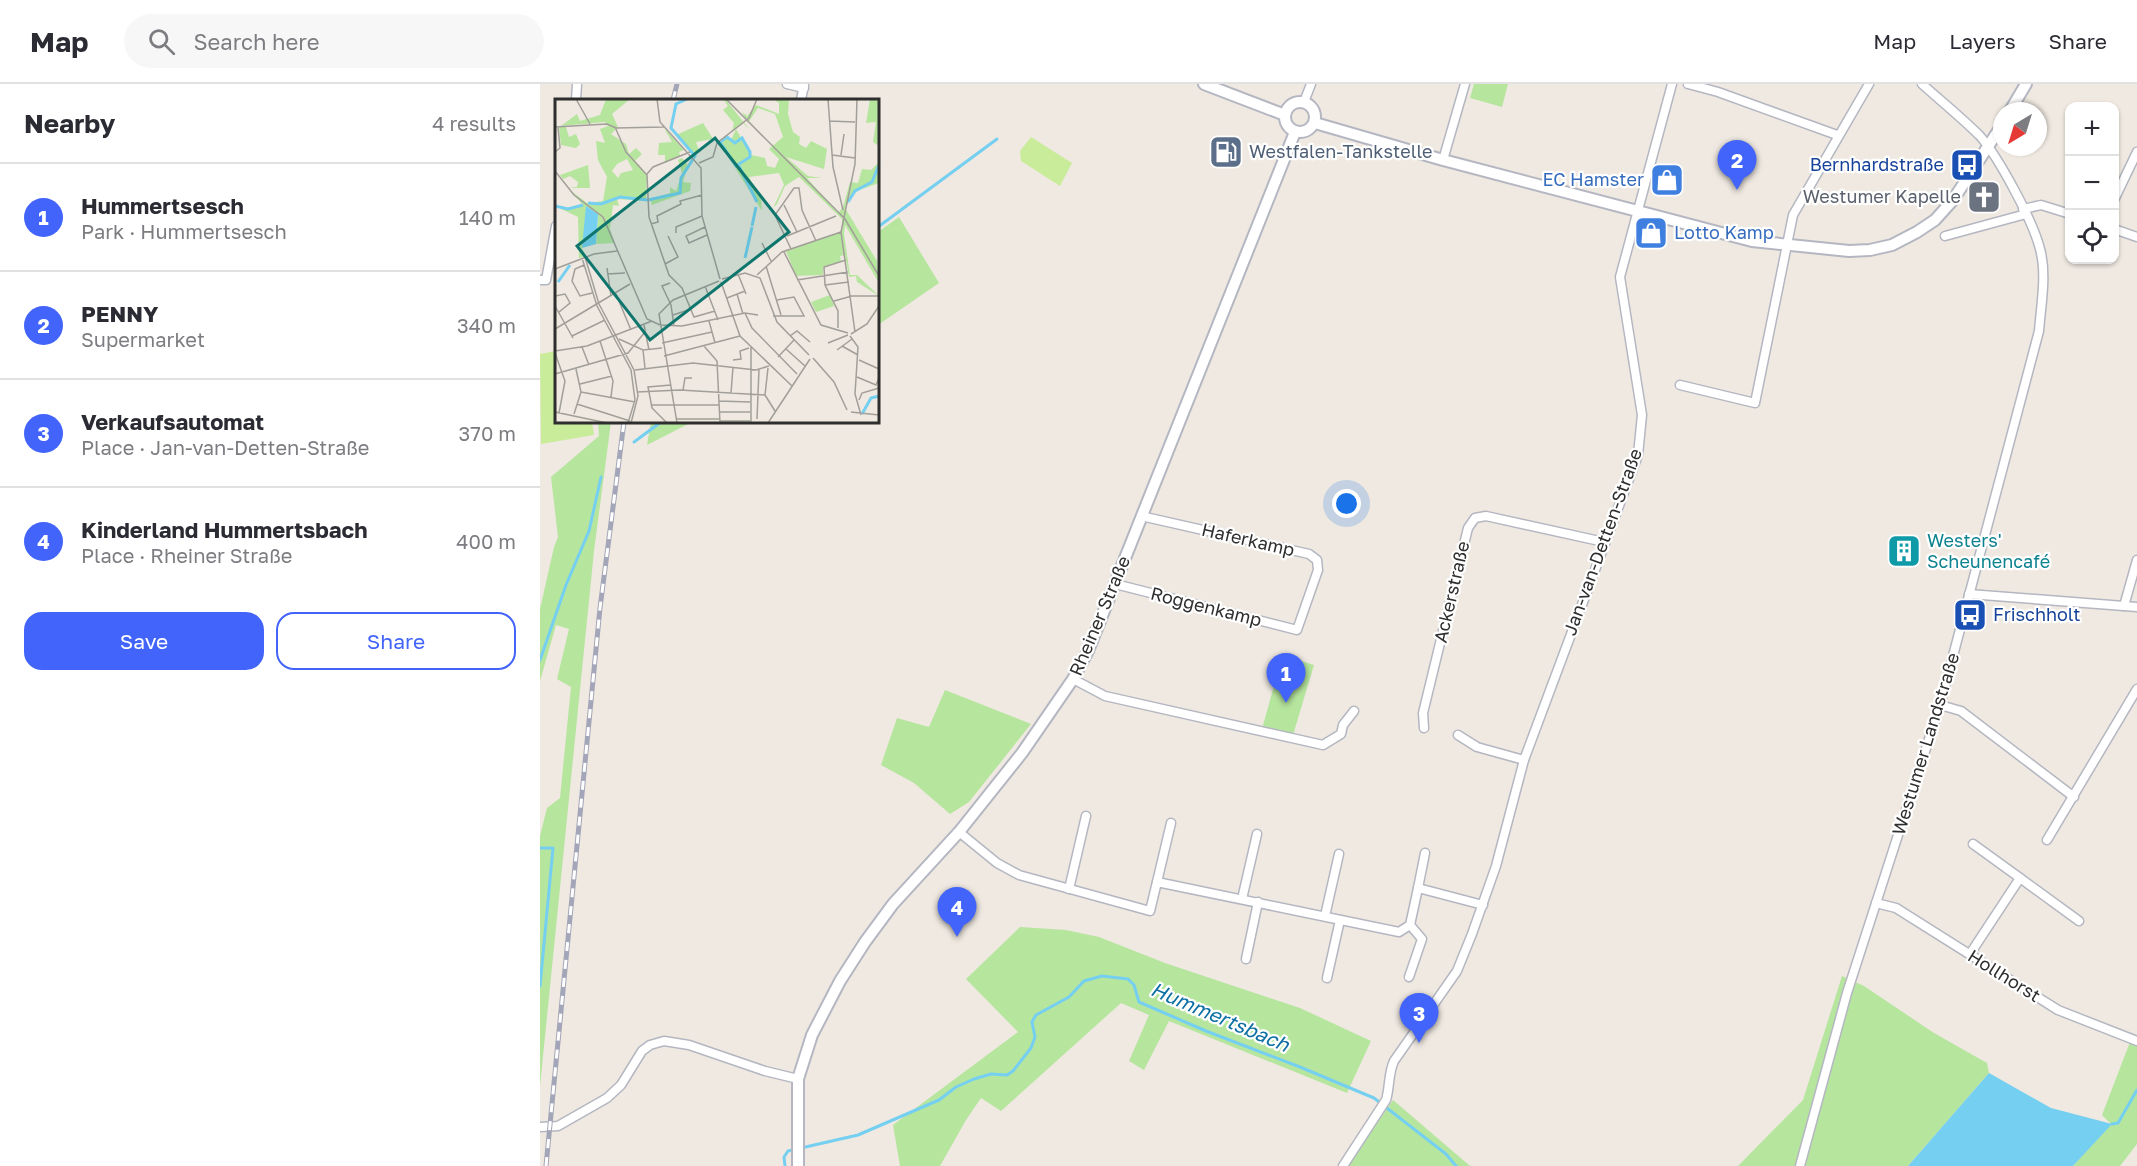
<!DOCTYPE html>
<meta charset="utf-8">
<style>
body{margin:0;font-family:"Golos Text",sans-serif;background:#f7f7f7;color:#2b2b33}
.controls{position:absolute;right:18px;top:18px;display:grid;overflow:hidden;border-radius:12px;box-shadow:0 2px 4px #0004}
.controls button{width:54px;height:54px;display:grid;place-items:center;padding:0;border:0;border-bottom:2px solid #e1e1e2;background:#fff;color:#2b2b33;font:30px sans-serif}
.compass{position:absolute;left:1453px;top:18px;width:54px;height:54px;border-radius:50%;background:#fff;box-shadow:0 2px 4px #0004;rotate:218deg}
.you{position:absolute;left:807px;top:420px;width:21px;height:21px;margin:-15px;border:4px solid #fff;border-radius:50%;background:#1a73e8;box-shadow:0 0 0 9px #1a73e833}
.badge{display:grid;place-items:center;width:39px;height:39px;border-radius:50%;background:#4264fb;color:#fff;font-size:20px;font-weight:700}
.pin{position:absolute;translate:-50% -50px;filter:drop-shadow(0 2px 3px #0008)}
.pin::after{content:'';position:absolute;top:32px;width:21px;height:18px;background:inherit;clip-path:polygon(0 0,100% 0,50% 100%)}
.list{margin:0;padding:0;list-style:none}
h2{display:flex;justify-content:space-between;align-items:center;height:78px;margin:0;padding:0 24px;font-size:26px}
h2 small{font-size:20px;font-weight:400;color:#7c7c81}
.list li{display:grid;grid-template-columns:39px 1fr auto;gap:18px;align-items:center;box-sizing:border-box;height:108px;padding:0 24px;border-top:2px solid #e1e1e2}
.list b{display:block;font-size:22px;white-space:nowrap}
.list p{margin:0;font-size:20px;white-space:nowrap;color:#7c7c81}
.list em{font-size:20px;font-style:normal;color:#7c7c81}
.actions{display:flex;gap:12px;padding:18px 24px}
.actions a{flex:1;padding:14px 0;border:2px solid #4264fb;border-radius:18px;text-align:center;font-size:21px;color:#4264fb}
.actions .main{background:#4264fb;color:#fff}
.icon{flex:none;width:33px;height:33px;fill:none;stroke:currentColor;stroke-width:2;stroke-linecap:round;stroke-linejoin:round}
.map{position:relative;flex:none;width:1597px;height:1082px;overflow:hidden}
header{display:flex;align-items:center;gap:36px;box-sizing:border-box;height:84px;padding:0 30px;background:#fff;border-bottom:2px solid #e1e1e2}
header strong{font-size:28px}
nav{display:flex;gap:33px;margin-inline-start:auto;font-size:21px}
.search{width:420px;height:54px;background:#f7f7f7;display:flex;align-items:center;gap:15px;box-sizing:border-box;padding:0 21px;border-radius:33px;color:#7c7c81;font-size:22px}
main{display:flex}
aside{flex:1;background:#fff}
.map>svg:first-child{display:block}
</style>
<header>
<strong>Map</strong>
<div class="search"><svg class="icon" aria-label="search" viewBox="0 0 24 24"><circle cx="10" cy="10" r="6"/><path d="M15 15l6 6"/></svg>Search here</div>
<nav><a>Map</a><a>Layers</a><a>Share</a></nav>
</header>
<main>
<aside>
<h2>Nearby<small>4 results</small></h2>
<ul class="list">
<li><span class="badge">1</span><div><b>Hummertsesch</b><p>Park · Hummertsesch</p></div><em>140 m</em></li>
<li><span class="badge">2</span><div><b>PENNY</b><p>Supermarket</p></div><em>340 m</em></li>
<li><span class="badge">3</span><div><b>Verkaufsautomat</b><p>Place · Jan-van-Detten-Straße</p></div><em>370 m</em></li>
<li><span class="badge">4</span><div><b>Kinderland Hummertsbach</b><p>Place · Rheiner Straße</p></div><em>400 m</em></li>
</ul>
<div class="actions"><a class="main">Save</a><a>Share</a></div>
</aside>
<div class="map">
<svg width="1597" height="1082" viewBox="0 0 1597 1082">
<rect width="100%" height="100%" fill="#efe9e1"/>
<g fill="#b6e59e">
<path d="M934,0H968L962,23L930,14Z"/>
<path d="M359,133L399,199L338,241V148Z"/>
<path d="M58,338H71L54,467L0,1002V752L7,724L20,714L31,603L17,595L29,545L16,541L0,597V525L14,463L18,453L11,393L59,352Z"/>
<path d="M111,338H152L107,361Z"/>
<path d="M755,575L774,581L753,651L722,645L737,591L749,593Z"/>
<path d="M405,606L491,640L429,718L410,730L374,699L341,681L357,634L389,643Z"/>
<path d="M480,843L526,846L559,853L625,879L760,924L831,957L807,1009L629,937L604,986L589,977L609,931L581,919L461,1027L441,1014L426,1036L400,1082H360L353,1041L478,948L426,895Z"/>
<path d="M1302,892L1324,902L1394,949L1447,979L1449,989L1368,1082H1198L1263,1016Z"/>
<path d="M1590,958L1597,961V1060L1580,1082H1533L1571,1040L1562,1031Z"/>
<path d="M853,1016L930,1082H808Z"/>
</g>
<g fill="#c9ec9a">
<path d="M491,53L532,79L520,102L481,77L480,67Z"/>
<path d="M16,267V338H52L54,351L1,360L0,270Z"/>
</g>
<path fill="#75cff0" d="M1449,989L1511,1024L1572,1040L1533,1082H1368Z"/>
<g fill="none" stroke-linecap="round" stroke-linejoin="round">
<g stroke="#75cff0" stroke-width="3">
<path d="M338,143L457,55"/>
<path d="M94,358L121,338"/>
<path d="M0,576L26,501L49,447L61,393"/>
<path d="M0,764H13L0,902"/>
<path d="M1572,1040L1578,1039L1597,1006"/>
<path d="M245,1082L244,1073L248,1067L318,1051L399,1016L416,1003L434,995L451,990L467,991L473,987L491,964L495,953L492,938L496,931L529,913L544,897L562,892L588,895L594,901L599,918L666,947L760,983L834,1014L906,1070L916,1082"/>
</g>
<defs>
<g id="minor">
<path d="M247,0L264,4"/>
<path d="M1148,0L1178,8L1297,51"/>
<path d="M36,16L37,0"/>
<path d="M261,16L264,0"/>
<path d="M764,18L771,0"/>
<path d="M903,76L925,0"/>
<path d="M1574,116L1597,68"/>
<path d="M1483,125L1501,121L1530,130"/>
<path d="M1574,145L1597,153"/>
<path d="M1405,152L1486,130"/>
<path d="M0,196H6L16,142"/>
<path d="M1140,301L1215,319L1253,131L1329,0"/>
<path d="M575,500L757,546L778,486L777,476L769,470L601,432"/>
<path d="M1429,510L1597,523"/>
<path d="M1584,522L1597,476"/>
<path d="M533,595L565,612L783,661L801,650L803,641L814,627"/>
<path d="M1400,621L1421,627L1534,713"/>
<path d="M884,644L883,629L928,444L935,434L946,432L1064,458"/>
<path d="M918,651L937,663L984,676"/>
<path d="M419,748L457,779L479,791L610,827L617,798L859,848L870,841L878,804L943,821"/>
<path d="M1507,756L1597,605"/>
<path d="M1480,794L1539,837"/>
<path d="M617,798L631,739"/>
<path d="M878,804L885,769"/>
<path d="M529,805L546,732"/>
<path d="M702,815L717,750"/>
<path d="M1336,819L1356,824L1518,926L1597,957"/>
<path d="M785,832L799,770"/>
<path d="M1430,870L1480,794L1433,760"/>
<path d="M706,875L718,818"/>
<path d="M869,893L882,855L870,841"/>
<path d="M787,894L800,836"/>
<path d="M0,1043L18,1042L67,1014L81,1001L102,967L110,961L124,957L149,961L225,987L258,995"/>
<path d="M803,1082L846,1016C850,1003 848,990 854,977L917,887L932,850L956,782L984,676L1098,371L1102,331L1080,193L1132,0"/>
<path d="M1260,1082L1307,909L1400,621L1499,247C1501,221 1507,190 1500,165C1493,137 1459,74 1440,52C1422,34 1401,17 1382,0"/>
</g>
<g id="tertiary">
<path d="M664,0L745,31"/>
<circle cx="760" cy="33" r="15"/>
<path d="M1470,27L1486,0"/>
<path d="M775,39L903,76L1212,157L1309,167L1330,166L1352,161L1377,148L1395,136L1413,116L1462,41"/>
<path d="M258,1082V995L272,951L300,897L325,858L353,820L419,748L482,669L533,595L548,567L755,48"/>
</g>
</defs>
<use href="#minor" stroke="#b4b7c1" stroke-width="11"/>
<use href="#tertiary" stroke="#b4b7c1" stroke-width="14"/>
<use href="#minor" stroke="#fff" stroke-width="8"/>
<use href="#tertiary" stroke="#fff" stroke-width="10"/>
<defs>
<g id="rail">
<path d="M133,16L137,0"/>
<path d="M6,1082L60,524L84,338"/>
</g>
</defs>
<use href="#rail" stroke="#a3a6b8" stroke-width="5"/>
<use href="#rail" stroke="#fff" stroke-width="3" stroke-dasharray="9" stroke-linecap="butt"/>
</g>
<defs>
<symbol id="fuel-square" viewBox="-11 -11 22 22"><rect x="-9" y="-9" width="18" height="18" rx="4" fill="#5c6f8a" stroke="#fff"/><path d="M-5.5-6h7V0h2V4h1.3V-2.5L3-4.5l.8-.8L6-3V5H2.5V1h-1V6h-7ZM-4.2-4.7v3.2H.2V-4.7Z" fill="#fff"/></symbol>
<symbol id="bus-square" viewBox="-11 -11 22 22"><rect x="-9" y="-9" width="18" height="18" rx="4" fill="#1a4fb4" stroke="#fff"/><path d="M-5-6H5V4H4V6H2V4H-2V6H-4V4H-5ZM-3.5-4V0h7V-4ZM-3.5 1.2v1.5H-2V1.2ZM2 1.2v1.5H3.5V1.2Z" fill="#fff"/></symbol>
<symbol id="shop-square" viewBox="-11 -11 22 22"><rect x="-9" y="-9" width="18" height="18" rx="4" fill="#3f7fe0" stroke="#fff"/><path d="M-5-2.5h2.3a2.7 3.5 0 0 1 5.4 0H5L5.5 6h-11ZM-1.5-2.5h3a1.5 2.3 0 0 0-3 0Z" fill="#fff"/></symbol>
<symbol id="church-square" viewBox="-11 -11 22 22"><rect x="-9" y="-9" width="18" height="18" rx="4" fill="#6b7280" stroke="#fff"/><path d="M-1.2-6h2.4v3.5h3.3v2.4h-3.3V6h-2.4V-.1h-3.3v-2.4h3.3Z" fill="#fff"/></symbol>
<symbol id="building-square" viewBox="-11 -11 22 22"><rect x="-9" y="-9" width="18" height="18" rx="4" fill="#0f9aa8" stroke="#fff"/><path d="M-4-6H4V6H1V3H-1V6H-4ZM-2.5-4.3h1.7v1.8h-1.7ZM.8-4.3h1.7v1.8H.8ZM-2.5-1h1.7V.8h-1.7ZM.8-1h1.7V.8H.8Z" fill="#fff"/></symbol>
</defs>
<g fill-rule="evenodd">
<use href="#fuel-square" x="667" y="49" width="38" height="38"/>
<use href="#bus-square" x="1408" y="62" width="38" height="38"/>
<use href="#shop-square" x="1108" y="77" width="38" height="38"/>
<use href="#church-square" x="1425" y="94" width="38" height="38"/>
<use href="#shop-square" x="1092" y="130" width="38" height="38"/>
<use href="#building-square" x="1345" y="448" width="38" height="38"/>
<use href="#bus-square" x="1411" y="512" width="38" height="38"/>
</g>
<g text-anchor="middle" stroke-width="4.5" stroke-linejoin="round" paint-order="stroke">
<g font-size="18" fill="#4e5e75" stroke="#fff" text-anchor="start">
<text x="709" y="74">Westfalen-Tankstelle</text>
</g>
<g font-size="18" fill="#164399" stroke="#fff" text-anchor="end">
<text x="1404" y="87">Bernhardstraße</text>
<text x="1453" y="537" text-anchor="start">Frischholt</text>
</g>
<g font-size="18" fill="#366cbe" stroke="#fff" text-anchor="end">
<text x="1104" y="102">EC Hamster</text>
<text x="1134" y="155" text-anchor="start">Lotto Kamp</text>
</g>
<g font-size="18" fill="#5b616d" stroke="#fff" text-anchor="end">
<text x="1421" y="119">Westumer Kapelle</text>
</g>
<g font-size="18" fill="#2e2e2e" stroke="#fff">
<text transform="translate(708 456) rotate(13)" y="6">Haferkamp</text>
<text transform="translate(1063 458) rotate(-70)" y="6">Jan-van-Detten-Straße</text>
<text transform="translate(912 508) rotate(-77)" y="6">Ackerstraße</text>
<text transform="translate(666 523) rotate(14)" y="6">Roggenkamp</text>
<text transform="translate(560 532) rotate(-67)" y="6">Rheiner Straße</text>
<text transform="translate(1386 660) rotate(-73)" y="6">Westumer Landstraße</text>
<text transform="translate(1464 892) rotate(32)" y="6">Hollhorst</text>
</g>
<g font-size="18" fill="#0d838f" stroke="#fff" text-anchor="start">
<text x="1387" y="463">Westers'<tspan x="1387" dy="21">Scheunencafé</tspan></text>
</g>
<g font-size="20" font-style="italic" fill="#0d6fa3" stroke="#fff">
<text transform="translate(680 933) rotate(23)" y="7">Hummertsbach</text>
</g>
</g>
<g transform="translate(15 15)">
<rect width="324" height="324" fill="#efe9e1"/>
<path d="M51,0H75L57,15L63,28L56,35L71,45L74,55L81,49L87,55L80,62L92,76L91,102L62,100L64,107L58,106L55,130L60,144L41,145L43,115L27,149L31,157L24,159L23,118L0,107L13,110L27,105L15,91L32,104L48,102L52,78L43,61L41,42L50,44L45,30L53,27L50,23L6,27L22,15L25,22L45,16ZM76,58L72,60L78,71L66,74L63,79L57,72L62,65ZM168,0H170L195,31L188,24L177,33L179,24L168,11L173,7ZM218,0L234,1L233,15L238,33L245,38L244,45L251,49L256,42L272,50L269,70L231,58L253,77L267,79H252L283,114L288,108L295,83L303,84L307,70L316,71L324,63V84L301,92L290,109L322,162L324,184L290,126L289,135L295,176H302L324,197L302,183L301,177L294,178L290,156L285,157L286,162L268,168V176L241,177L231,152L283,134L287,131V120L244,78L230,87L222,105L218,109L229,86L224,74L194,78L206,99L207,112L164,43L172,38L176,41L181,30L196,56L210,59L212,67L220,69L224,60L214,50L228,38L220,15L203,9L193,24L187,13L192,17L201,6L224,15V4ZM315,0H324V47L318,43L321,23L311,24ZM148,24L158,40L141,43L144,51L140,55L121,36ZM4,28H11L14,38L21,35L25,45L21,49L6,46ZM109,29L129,51L124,53L125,57L110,64V56H103L104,44L117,43ZM127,59L133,66L128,83L136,84L135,92L97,106L95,100L115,94V88L121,92L127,74L123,61ZM33,66L35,89H13L22,88L23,83L15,77L8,80L5,76ZM275,196L279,207L261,213L256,203Z" fill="#b6e59e" fill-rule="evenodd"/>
<path d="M31,107L43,115L41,145L27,149Z" fill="#75cff0"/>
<path fill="none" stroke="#75cff0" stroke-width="3" d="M172,38L180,44L187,39L195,53V58L181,67L165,43ZM184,67L202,103M293,103L300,92L317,83L324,66M33,104L46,105L65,98L93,101L125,94L126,79L140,57L116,29L121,5L132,0M0,107L13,110L28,106M197,127L201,108M190,159L197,128M3,183L15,166M307,315L316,299L324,297"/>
<path fill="none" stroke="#a29e99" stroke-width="1.5" d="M21,0L35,25M102,0L105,23L146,69L147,117L165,180M171,0L290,120L324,177M273,0L278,68L288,111M274,22L300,23M0,28L52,25L61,29L109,28M60,28L71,53L92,76L94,118L114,176L127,189L139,218L160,212M0,53L5,49L3,28M277,56L300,59M286,56L289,35M144,64L158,58L162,44L194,19L202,0M0,72L19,96L48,118L92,220L105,226L127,227L190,214L203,216M92,75L98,68L135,53M229,106L242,133M96,125L103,123L102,117L126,105L125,102L147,96M150,128L131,137L134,144L152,136M121,134V128L147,117M232,137L281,117M207,144L216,162M236,150L220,116L239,89H244L247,111L261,142M229,153L266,226L293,234M30,158L44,205L79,271L83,297L76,324M27,159L42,207L76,271L80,301L73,324M110,165L123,158L113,137M29,166L20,170L17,182L25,197L37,194M211,167L226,216M52,169L56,197M0,170L39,155L62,152M52,175L70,174M183,175L191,195M202,176L227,153L286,133M167,180L190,174L205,179L222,223L254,256M242,181L293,173M166,183L185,237L237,287M115,184L107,187L116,206L119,227M270,186L294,183M150,187L163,221M61,195L76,231M182,195L188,215M0,197L10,195L15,204L4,213M172,199L190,192M279,202L297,197H324M0,207L18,239M190,214L197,229L242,275M118,216L136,210M218,217H249L239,198L222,201M154,222L160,244M89,226L94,251M283,229V212L270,186L269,168L291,161M0,230L75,185M300,233L286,133L300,65L302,0M296,235L312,225L324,207M17,237L50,221M235,237L242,232L255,243M295,237L303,248L300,295L306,316M64,240L88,251L107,249M45,242L58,282L56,298M107,244L157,233M273,244L293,236M149,247L162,262L165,324M287,247L303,256M27,248L34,266M196,248V324M231,250L250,267M88,251L90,269M282,251L297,240M0,252L32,247L97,222M0,254L10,282L4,314M109,257L185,237M223,258L239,241M258,259L279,283L292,311M178,261L186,260L185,252L194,249M304,261L324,270M213,269L210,296L220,312M80,271L138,264L201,271L214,267M0,275L73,254L90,233M302,278L321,286L324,279M25,285L57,277M128,291L130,279H137M26,293L80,303M82,293L125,291L210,296M176,294L178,268M304,301L307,294L324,289M164,302L195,303M22,305L75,322M97,306H164M0,313L52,324M164,313H195M296,313L324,316M19,315L26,293L21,270M121,320H164M202,320L204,270M165,322H195M112,324L97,309L93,288L116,286M122,324L104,215L118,201L164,182M213,324L255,260"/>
<path fill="#0f766e" fill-opacity="0.15" stroke="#0f766e" stroke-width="3" d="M160,39L234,133L95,241L22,147Z"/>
<rect width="324" height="324" fill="none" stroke="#2e2e2e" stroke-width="3"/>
</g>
</svg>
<div class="controls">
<button>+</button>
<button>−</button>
<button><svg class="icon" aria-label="locate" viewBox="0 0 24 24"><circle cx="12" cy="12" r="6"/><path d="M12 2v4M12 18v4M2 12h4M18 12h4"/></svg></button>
</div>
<svg class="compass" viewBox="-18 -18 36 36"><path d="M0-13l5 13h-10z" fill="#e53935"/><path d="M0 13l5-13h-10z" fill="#7c7c81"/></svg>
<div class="you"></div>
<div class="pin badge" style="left:746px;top:619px">1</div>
<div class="pin badge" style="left:1197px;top:106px">2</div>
<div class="pin badge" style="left:879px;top:959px">3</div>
<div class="pin badge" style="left:417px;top:853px">4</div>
</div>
</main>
